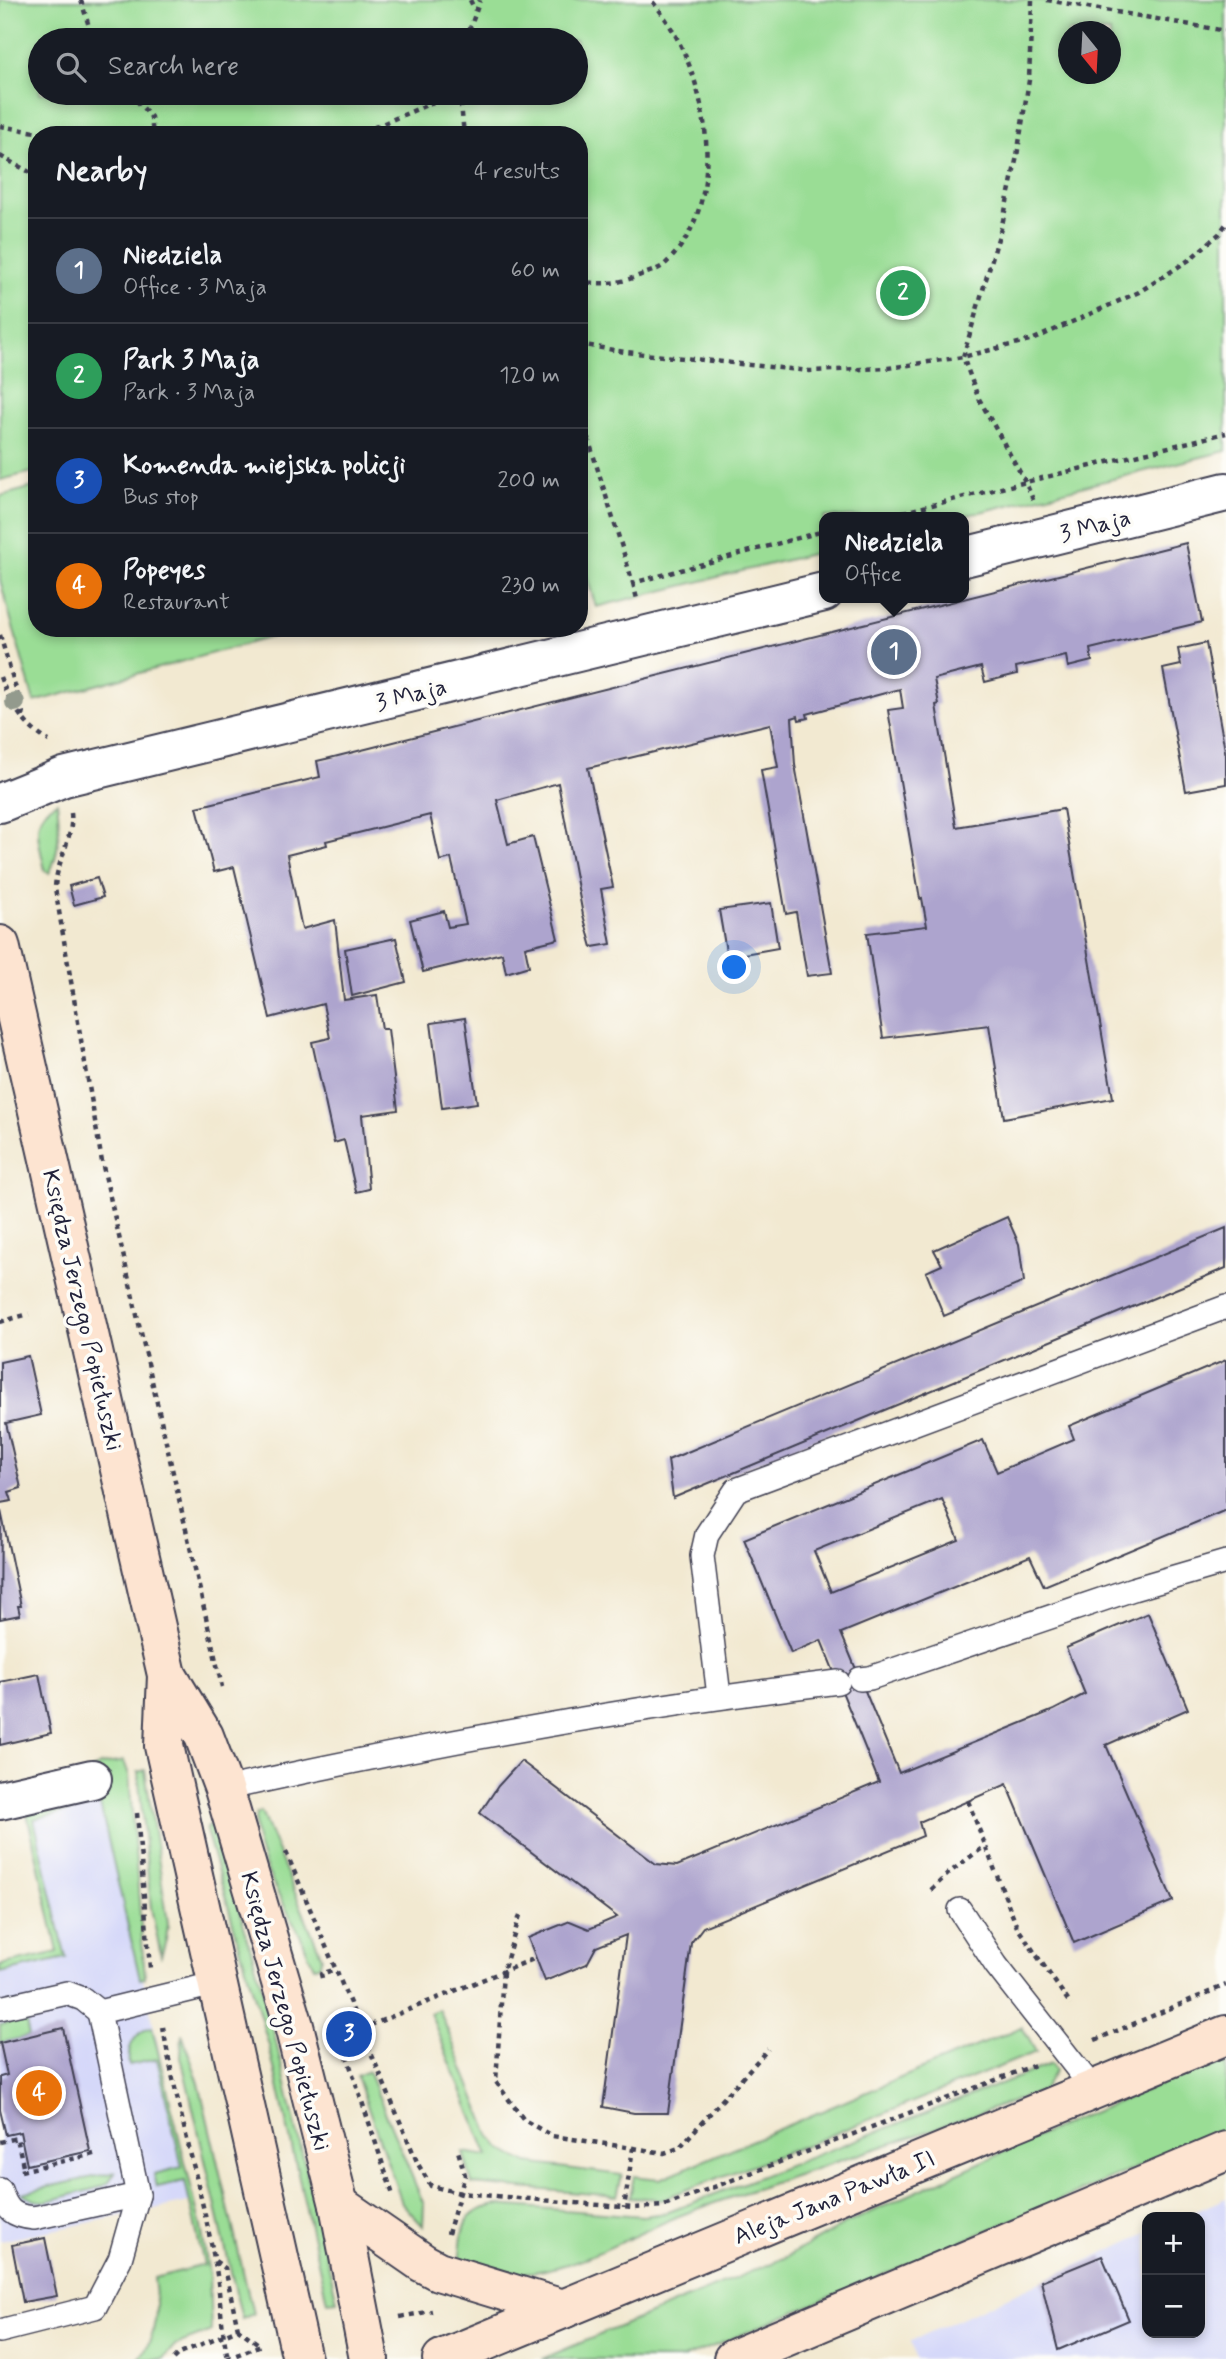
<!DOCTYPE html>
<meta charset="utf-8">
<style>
body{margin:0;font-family:Mynerve,sans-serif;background:#242831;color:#f1f3f6}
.controls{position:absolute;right:21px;bottom:21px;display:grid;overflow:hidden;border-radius:14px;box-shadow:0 4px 10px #0003}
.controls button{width:63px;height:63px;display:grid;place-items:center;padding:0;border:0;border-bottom:2px solid #363941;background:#171b24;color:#f1f3f6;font:35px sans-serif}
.compass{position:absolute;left:1058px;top:21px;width:63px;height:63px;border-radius:50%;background:#171b24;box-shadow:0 4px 10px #0003;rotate:162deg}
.you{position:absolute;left:735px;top:968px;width:24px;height:24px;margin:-18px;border:5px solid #fff;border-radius:50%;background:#1a73e8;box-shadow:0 0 0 10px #1a73e833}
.badge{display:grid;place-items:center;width:46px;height:46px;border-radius:50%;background:#7c3aed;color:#fff;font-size:23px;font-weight:700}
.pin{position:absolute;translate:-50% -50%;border:4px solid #fff;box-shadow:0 2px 7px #0006}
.popup{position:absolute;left:819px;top:512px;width:150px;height:91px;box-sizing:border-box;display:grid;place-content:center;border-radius:14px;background:#171b24;filter:drop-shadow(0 2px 5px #0005);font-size:23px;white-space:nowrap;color:#9ea1a6}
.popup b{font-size:26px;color:#f1f3f6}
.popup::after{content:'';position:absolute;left:50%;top:100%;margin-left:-14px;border:14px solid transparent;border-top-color:#171b24}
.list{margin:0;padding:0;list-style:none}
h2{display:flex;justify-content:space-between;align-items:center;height:91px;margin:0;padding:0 28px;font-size:30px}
h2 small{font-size:23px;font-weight:400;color:#9ea1a6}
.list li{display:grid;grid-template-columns:46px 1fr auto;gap:21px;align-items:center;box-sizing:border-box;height:105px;padding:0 28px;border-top:2px solid #363941}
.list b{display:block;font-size:26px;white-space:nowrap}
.list p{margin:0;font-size:23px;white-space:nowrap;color:#9ea1a6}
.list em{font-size:23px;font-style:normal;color:#9ea1a6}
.icon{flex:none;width:38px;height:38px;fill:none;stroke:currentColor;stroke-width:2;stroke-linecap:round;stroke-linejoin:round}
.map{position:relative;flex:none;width:1226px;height:2359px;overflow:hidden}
.search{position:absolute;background:#171b24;box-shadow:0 4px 10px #0003;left:28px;top:28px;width:560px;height:77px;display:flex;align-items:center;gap:18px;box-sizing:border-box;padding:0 24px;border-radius:38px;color:#9ea1a6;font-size:26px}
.panel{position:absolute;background:#171b24;box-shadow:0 4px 10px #0003;left:28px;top:126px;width:560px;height:511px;border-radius:28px}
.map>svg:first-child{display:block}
</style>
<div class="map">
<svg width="1226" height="2359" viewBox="0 0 1226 2359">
<rect width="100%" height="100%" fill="#fdfcf7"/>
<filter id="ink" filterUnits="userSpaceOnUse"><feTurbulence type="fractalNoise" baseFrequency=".0143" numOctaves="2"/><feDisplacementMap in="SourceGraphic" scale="14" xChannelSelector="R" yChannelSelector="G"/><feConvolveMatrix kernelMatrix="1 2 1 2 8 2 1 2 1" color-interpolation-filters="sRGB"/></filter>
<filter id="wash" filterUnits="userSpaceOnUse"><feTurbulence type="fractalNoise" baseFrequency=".00686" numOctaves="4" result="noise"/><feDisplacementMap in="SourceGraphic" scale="28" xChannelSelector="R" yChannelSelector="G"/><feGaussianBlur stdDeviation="1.57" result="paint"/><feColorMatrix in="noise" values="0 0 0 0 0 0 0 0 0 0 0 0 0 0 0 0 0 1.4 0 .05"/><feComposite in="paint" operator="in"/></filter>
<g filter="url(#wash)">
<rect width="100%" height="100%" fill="#f2e9d1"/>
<g fill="#d5d8f9">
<path d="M102,1798L193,2201L0,2241V1965L58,1952L26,1815Z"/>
<path d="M1226,2198V2359H915L911,2341L1147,2233V2333H1200V2217H1183Z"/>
</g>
<g fill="#9add95" stroke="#5e8068" stroke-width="2" fill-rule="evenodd">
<path d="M0,0H1226V451L960,517H824V551L596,607L579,551V135H37V471L0,480ZM1068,32H1110V74H1068ZM576,40V93H40V40Z"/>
<path d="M37,486V628H304L34,702L0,580V496Z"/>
<path d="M57,802C60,823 60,855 49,873L45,871C40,842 27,818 57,802Z"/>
<path d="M124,1761L129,1775L145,1978L140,1979L100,1804L34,1819L66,1958L0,1973V1965L58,1952L27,1813L100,1765Z"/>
<path d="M145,1770L168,1923L166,1940L161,1956L151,1908L138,1772Z"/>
<path d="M261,1812L322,1957L319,1966L314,1967C308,1954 303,1940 296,1927C282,1902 248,1842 256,1814Z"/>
<path d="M209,1825H212L216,1830L268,2008L337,2301L327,2302L269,2046L206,1831Z"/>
<path d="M439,2009L490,2135L500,2148L527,2163L622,2175L617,2196L472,2184L463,2152L488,2156L430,2013Z"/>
<path d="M25,2018L29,2036L0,2043V2025Z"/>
<path d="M152,2027L201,2227L209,2274L211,2331L175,2345L163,2359H139C158,2335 158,2306 154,2278L204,2265L185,2181L157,2187L154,2174L182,2167L157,2059L129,2065C127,2048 134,2032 152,2027Z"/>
<path d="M1022,2027L1036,2052L819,2140L662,2199L630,2197L634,2176L660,2179Z"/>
<path d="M182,2034L199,2083L253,2314L242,2319L181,2057Z"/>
<path d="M1226,2057V2130L683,2359H542L786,2257L845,2224L1074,2120Z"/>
<path d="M1051,2064L1055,2071L1044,2090C928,2134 809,2169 692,2211C639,2230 590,2264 533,2272C508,2275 484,2269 459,2265C463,2231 458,2213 496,2205L643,2216L666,2213C794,2163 923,2115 1051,2064Z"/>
<path d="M368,2071L424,2205L423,2226L402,2203L357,2076Z"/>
<path d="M115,2172L108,2183L101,2187L48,2201C37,2202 31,2200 22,2193Z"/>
</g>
<g id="blocks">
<g fill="#ada4ce" fill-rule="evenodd">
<path d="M1186,543L1202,622L1090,649L1092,661L1068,667L1066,656L1016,667L1017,674L985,682L981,667L934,679L939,704L936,705L956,827L1063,809L1113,1098L1004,1118L989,1025L883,1038L867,933L927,926L922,898L920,899L888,710L903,708L900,689L807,714L808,718L799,720L798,716L792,718L795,765L832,973L807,976L796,912L786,914L761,770L778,767L770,724L588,768L613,887L601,889L611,944L592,947L583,915L558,783L497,800L508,844L533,837L558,939L525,947L529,966L506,973L502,953L423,972L410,920L444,911L448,927L466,924L451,858L440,861L430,815L326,841L327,845L287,855L302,929L335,920L344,1000L377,995L382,1029H388L398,1110L362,1115L369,1189L356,1192L344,1140L334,1143L312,1042L330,1038L323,1004L270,1018L234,867L214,872L197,807L320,777L317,761L330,758Z"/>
<path d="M1206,643L1226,756V784L1186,791L1163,669L1181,665L1178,649Z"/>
<path d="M97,878L103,897L74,905L69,886Z"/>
<path d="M771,903L778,948L727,957L719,910Z"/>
<path d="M396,938L406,982L352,996L345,949Z"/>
<path d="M465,1018L477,1103L442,1108L431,1023Z"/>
<path d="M1007,1217L1019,1244L1024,1282L944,1316L926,1272L942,1265L934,1250Z"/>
<path d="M1226,1228V1268L673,1498L668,1460Z"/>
<path d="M28,1356L41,1415L6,1423L21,1488L9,1492L12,1501L0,1503V1362Z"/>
<path d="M1226,1360V1510L1044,1586L1030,1556L841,1633L899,1773L1054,1710L1085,1694L1066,1648L1148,1613L1188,1709L1106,1745L1173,1901L1074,1943L1007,1784L919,1822L923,1836L703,1927L691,1943L668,2113H634L603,2107L626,1935L596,1947L587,1964L545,1981L528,1938L570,1921L589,1929L617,1917L480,1813L498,1786L521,1761L656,1864L677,1866L879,1782L821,1640L791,1653L744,1539L983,1440L997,1472L1074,1439L1069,1426ZM942,1499L959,1540L831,1592L814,1551Z"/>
<path d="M1,1511L21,1606H18L20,1615L0,1619Z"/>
<path d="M39,1674L51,1733L0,1745V1682Z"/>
<path d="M350,2024L358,2050L350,2053L341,2026Z"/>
<path d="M63,2028L90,2151L27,2165L20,2132L6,2135L0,2110V2077L7,2075L0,2043Z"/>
<path d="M45,2238L57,2296L23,2302L12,2245Z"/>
<path d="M1102,2256L1129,2320L1058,2350L1041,2281Z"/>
</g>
</g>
</g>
<g filter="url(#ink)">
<use href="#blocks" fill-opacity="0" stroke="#414052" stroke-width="2"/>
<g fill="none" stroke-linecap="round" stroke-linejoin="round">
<defs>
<g id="lane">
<path d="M860,1679L870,1678L1133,1589L1226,1562"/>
<path d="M719,1696L702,1556L707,1534L736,1490L1226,1307"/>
<path d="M224,1789C427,1744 632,1707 838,1682"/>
<path d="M960,1910L996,1965L1094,2090"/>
<path d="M0,2008L67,1993L83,1999L99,2012"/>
<path d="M0,2190C7,2211 13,2216 34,2218L138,2195"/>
<path d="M0,2331L95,2307L120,2259L138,2195L99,2012L218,1983"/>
</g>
<g id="street">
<path d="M964,557L1226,492"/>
<path d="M0,803L64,777L824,592"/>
<path d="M0,1800L92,1779"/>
</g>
<g id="secondary">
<path d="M0,945L167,1675L164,1746L302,2359"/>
<path d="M167,1675L204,1736L224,1789L294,2026L339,2205L369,2359"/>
<path d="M339,2205L423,2263L438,2271L563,2309"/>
<path d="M442,2359L1226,2035"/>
<path d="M733,2359L1226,2151"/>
</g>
</defs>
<use href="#lane" stroke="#414052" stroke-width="26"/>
<use href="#street" stroke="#414052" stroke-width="42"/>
<use href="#secondary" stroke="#414052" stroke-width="42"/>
<g stroke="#414052" stroke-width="4.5" stroke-dasharray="5 5" stroke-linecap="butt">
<path d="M81,0L93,40"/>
<path d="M470,0L475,10"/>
<path d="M1032,0L1029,80L1017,156L1002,225L963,357L978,397L1026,483L1034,502"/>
<path d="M1047,0L1226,31"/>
<path d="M466,40L480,0"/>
<path d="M130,93L151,117L153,135"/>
<path d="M460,93L464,135"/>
<path d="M0,126L53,135"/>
<path d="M356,135L455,93"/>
<path d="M0,156L37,176"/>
<path d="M579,281C603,285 618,284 641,275C649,272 660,269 665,264C735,200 707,63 651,0"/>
<path d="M579,344L625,352L809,371L888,368L963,357L1034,339L1139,292L1189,260L1219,234L1226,224"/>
<path d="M579,409L633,583L824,531"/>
<path d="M883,517L1226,433"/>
<path d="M633,583L637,599"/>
<path d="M0,635L24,716"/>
<path d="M0,677C10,703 25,728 49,741"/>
<path d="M71,813C74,838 56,862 55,888L102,1162L222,1687"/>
<path d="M0,1322L29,1314"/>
<path d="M968,1801L1017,1927L1071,2005"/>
<path d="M137,1813L150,1968"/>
<path d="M286,1852L418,2164L431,2186L460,2193L634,2208L664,2206L1035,2065"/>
<path d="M931,1890L950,1872L985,1846"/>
<path d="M520,1915L503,1972L496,2082L524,2120L552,2136L633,2148L624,2208"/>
<path d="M322,1978L321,1974L336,1969"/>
<path d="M334,2017L393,2195"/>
<path d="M163,2027C176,2105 199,2180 214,2258C221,2291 220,2325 228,2358"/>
<path d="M361,2029L536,1958"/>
<path d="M1095,2040L1226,1985"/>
<path d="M0,2142L17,2138L24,2170"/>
<path d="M633,2148L664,2153L679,2148L768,2049"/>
<path d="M21,2171L98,2153"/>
<path d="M448,2234L465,2175L458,2151"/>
<path d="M215,2261L225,2268L238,2329"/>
<path d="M400,2317L432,2311"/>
<path d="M174,2359L180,2353L238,2329L260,2345"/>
<path d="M227,2359L261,2345"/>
</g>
<use href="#lane" stroke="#fff" stroke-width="23"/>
<use href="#street" stroke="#fff" stroke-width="38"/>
<use href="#secondary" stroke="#fde4d1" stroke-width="38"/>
</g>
<circle fill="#939a8d" cx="15" cy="702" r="10"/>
</g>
<g text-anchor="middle" stroke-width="7" stroke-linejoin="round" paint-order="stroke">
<g font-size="24" fill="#22223b" stroke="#fdfcf7">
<text transform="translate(1095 525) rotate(-14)" y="8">3 Maja</text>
<text transform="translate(411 694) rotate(-14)" y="8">3 Maja</text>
<text transform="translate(83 1310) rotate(77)" y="8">Księdza Jerzego Popiełuszki</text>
<text transform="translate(286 2011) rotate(75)" y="8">Księdza Jerzego Popiełuszki</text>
<text transform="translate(834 2197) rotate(-22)" y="8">Aleja Jana Pawła II</text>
</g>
</g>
</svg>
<div class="controls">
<button>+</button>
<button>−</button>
</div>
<svg class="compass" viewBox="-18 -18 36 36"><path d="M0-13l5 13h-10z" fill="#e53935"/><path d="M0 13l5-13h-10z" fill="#9ea1a6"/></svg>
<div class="you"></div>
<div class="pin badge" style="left:894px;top:652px;background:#5c6f8a">1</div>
<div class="popup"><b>Niedziela</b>Office</div>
<div class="pin badge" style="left:903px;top:293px;background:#2e9e5b">2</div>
<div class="pin badge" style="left:349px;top:2034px;background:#1a4fb4">3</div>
<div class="pin badge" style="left:39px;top:2093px;background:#e8710a">4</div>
<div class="search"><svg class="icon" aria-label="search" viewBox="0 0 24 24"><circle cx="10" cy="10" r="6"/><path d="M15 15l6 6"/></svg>Search here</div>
<section class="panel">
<h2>Nearby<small>4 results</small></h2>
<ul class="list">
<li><span class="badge" style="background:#5c6f8a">1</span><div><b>Niedziela</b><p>Office · 3 Maja</p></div><em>60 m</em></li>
<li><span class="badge" style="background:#2e9e5b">2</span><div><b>Park 3 Maja</b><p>Park · 3 Maja</p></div><em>120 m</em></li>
<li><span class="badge" style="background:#1a4fb4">3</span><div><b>Komenda miejska policji</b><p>Bus stop</p></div><em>200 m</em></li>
<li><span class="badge" style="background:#e8710a">4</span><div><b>Popeyes</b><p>Restaurant</p></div><em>230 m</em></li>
</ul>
</section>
</div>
